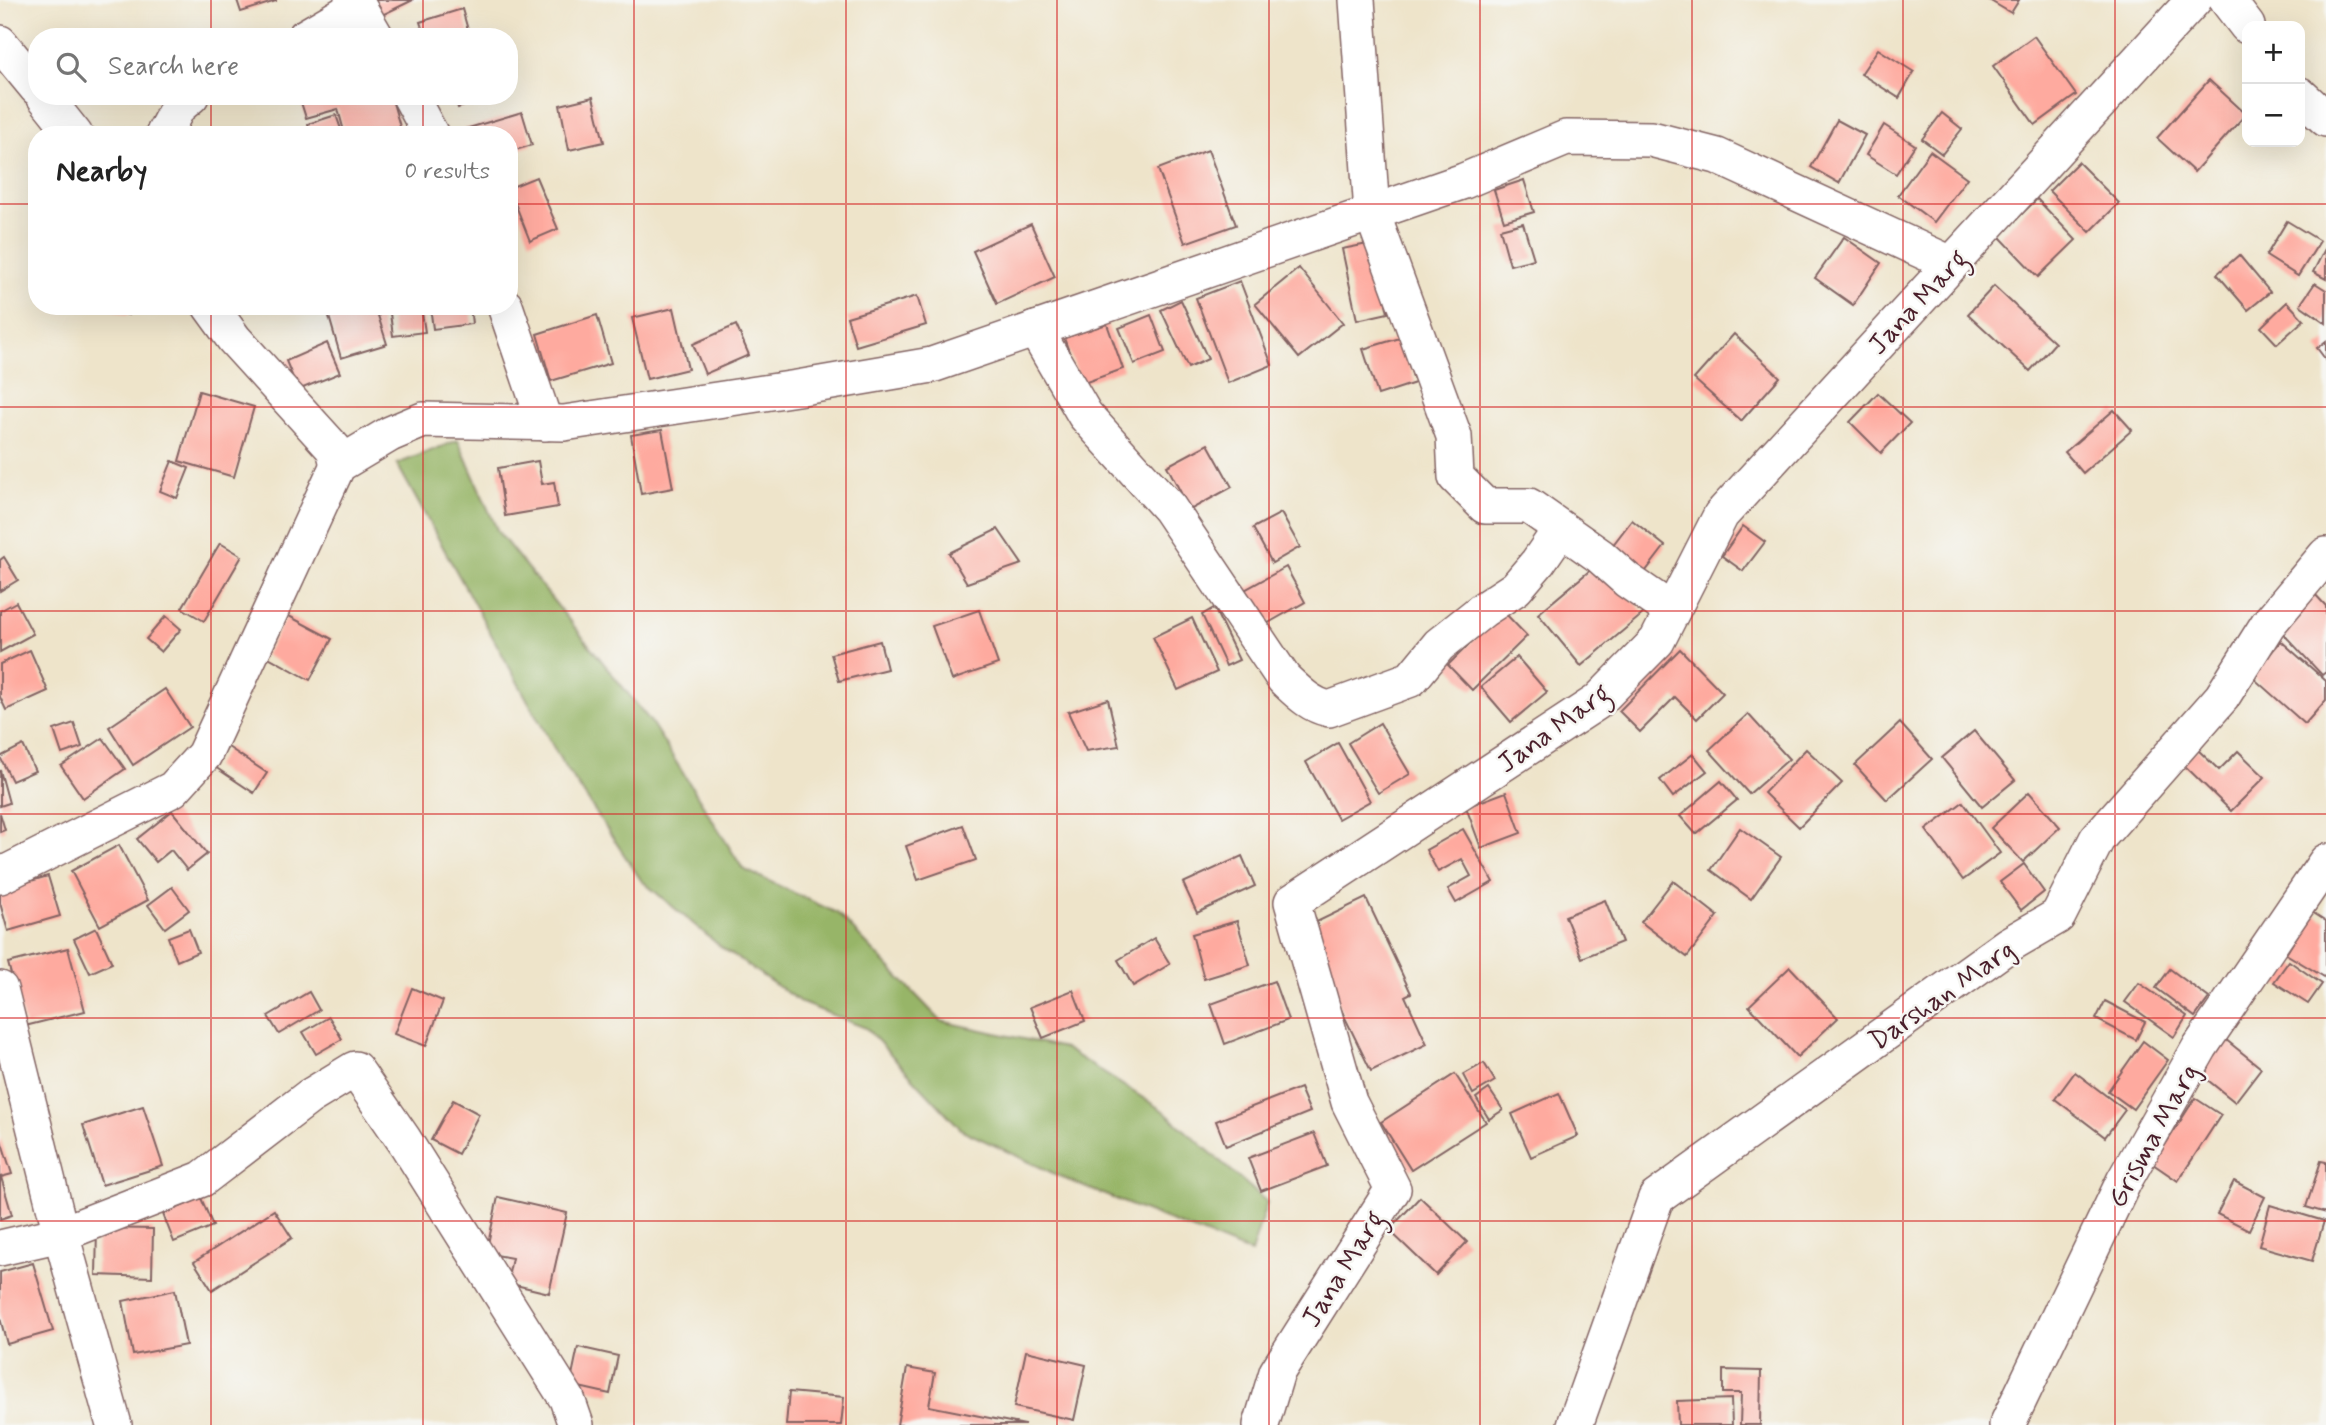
<!DOCTYPE html>
<meta charset="utf-8">
<style>
body{margin:0;font-family:Mynerve,sans-serif;background:#f2f2f2;color:#222}
.controls{position:absolute;right:21px;top:21px;display:grid;overflow:hidden;border-radius:14px;box-shadow:0 7px 28px #0002}
.controls button{width:63px;height:63px;display:grid;place-items:center;padding:0;border:0;border-bottom:2px solid #e0e0e0;background:#fff;color:#222;font:35px sans-serif}
.list{margin:0;padding:0;list-style:none}
h2{display:flex;justify-content:space-between;align-items:center;height:91px;margin:0;padding:0 28px;font-size:30px}
h2 small{font-size:23px;font-weight:400;color:#767676}
.icon{flex:none;width:38px;height:38px;fill:none;stroke:currentColor;stroke-width:2;stroke-linecap:round;stroke-linejoin:round}
.map{position:relative;flex:none;width:2326px;height:1425px;overflow:hidden}
.search{position:absolute;background:#fff;box-shadow:0 7px 28px #0002;left:28px;top:28px;width:490px;height:77px;display:flex;align-items:center;gap:18px;box-sizing:border-box;padding:0 24px;border-radius:28px;color:#767676;font-size:26px}
.panel{position:absolute;background:#fff;box-shadow:0 7px 28px #0002;left:28px;top:126px;width:490px;height:189px;border-radius:28px}
.map>svg:first-child{display:block}
</style>
<div class="map">
<svg width="2326" height="1425" viewBox="0 0 2326 1425">
<rect width="100%" height="100%" fill="#f6f6f2"/>
<filter id="ink" filterUnits="userSpaceOnUse"><feTurbulence type="fractalNoise" baseFrequency=".0143" numOctaves="2"/><feDisplacementMap in="SourceGraphic" scale="14" xChannelSelector="R" yChannelSelector="G"/><feConvolveMatrix kernelMatrix="1 2 1 2 8 2 1 2 1" color-interpolation-filters="sRGB"/></filter>
<filter id="wash" filterUnits="userSpaceOnUse"><feTurbulence type="fractalNoise" baseFrequency=".00686" numOctaves="4" result="noise"/><feDisplacementMap in="SourceGraphic" scale="28" xChannelSelector="R" yChannelSelector="G"/><feGaussianBlur stdDeviation="1.57" result="paint"/><feColorMatrix in="noise" values="0 0 0 0 0 0 0 0 0 0 0 0 0 0 0 0 0 1.4 0 .05"/><feComposite in="paint" operator="in"/></filter>
<g filter="url(#wash)">
<rect width="100%" height="100%" fill="#eee4ca"/>
<path fill="#97b567" stroke="#706a49" stroke-width="2" d="M458,440L498,532L651,722L743,869L837,913L941,1021L1064,1048L1162,1110L1267,1202L1251,1253L1072,1182L962,1130L866,1028L802,1003L721,947L641,880L559,757L397,464Z"/>
<g id="blocks">
<g fill="#feaa9f">
<path d="M237,0H276V1L241,12Z"/>
<path d="M370,0H413L378,17Z"/>
<path d="M1989,0H2019L2011,13Z"/>
<path d="M462,9L470,37H425L420,22Z"/>
<path d="M2034,36L2076,95L2035,125L1993,66Z"/>
<path d="M1878,49L1914,72L1899,98L1861,74Z"/>
<path d="M2209,80L2246,114L2194,172L2157,138Z"/>
<path d="M299,96H391L401,130L386,135H345L338,109L306,118Z"/>
<path d="M454,96H491V97L458,108Z"/>
<path d="M593,97L604,142L569,150L560,105Z"/>
<path d="M522,112L532,145L509,152V135H463L462,130Z"/>
<path d="M1942,113L1962,129L1942,154L1922,139Z"/>
<path d="M336,115L343,135H311L308,124Z"/>
<path d="M1837,120L1865,135L1839,183L1811,167Z"/>
<path d="M1884,125L1915,145L1896,174L1866,155Z"/>
<path d="M1208,150L1236,225L1185,243L1158,169Z"/>
<path d="M1930,151L1967,178L1934,222L1898,195Z"/>
<path d="M2078,162L2119,203L2090,232L2049,191Z"/>
<path d="M536,177L558,229L530,241L509,188Z"/>
<path d="M1524,180L1534,212L1504,221L1494,190Z"/>
<path d="M2037,199L2076,240L2038,277L1999,236Z"/>
<path d="M2287,221L2320,241L2298,276L2266,256Z"/>
<path d="M1523,223L1534,259L1510,265L1500,229Z"/>
<path d="M1031,224L1055,277L997,304L973,251Z"/>
<path d="M1844,237L1881,263L1853,305L1815,278Z"/>
<path d="M1373,243L1388,313L1357,320L1342,249Z"/>
<path d="M2326,247V279L2313,272Z"/>
<path d="M2239,255L2270,292L2248,310L2217,274Z"/>
<path d="M1299,268L1343,323L1299,358L1255,304Z"/>
<path d="M1240,281L1272,365L1228,383L1196,298Z"/>
<path d="M2315,283L2326,290V323L2300,305Z"/>
<path d="M1994,286L2055,343L2030,371L1968,314Z"/>
<path d="M917,296L926,325L856,346L847,317Z"/>
<path d="M1181,300L1208,359L1188,368L1161,310Z"/>
<path d="M2287,302L2304,320L2277,344L2261,327Z"/>
<path d="M103,306H130L128,315Z"/>
<path d="M326,306H375L387,344L341,358Z"/>
<path d="M389,306H421L425,332L393,336Z"/>
<path d="M430,306H470L472,324L433,329Z"/>
<path d="M674,308L688,369L647,379L632,318Z"/>
<path d="M597,315L611,363L551,381L537,334Z"/>
<path d="M1151,315L1165,352L1134,364L1119,328Z"/>
<path d="M1107,324L1123,369L1081,384L1064,338Z"/>
<path d="M736,325L749,355L705,374L693,344Z"/>
<path d="M1734,334L1780,377L1741,421L1694,379Z"/>
<path d="M1400,338L1415,383L1378,395L1363,349Z"/>
<path d="M2326,341V360L2317,348Z"/>
<path d="M327,343L340,373L298,390L286,361Z"/>
<path d="M199,391L254,407L234,477L179,461Z"/>
<path d="M1878,393L1910,423L1881,453L1850,422Z"/>
<path d="M2114,410L2132,430L2083,473L2065,452Z"/>
<path d="M662,430L673,488L641,494L631,435Z"/>
<path d="M1208,444L1232,487L1190,510L1167,466Z"/>
<path d="M172,461L189,468L177,498L160,491Z"/>
<path d="M538,461L542,484L554,482L558,507L505,516L498,468Z"/>
<path d="M1281,513L1300,547L1272,563L1253,528Z"/>
<path d="M1632,520L1665,546L1642,576L1609,550Z"/>
<path d="M1743,526L1765,542L1743,571L1722,556Z"/>
<path d="M998,529L1022,564L967,583L949,553Z"/>
<path d="M220,543L242,556L204,621L182,608Z"/>
<path d="M4,557L18,580L0,591V560Z"/>
<path d="M1600,562L1644,613L1581,666L1538,614Z"/>
<path d="M1286,567L1305,602L1263,626L1243,591Z"/>
<path d="M2313,592L2326,606V672L2322,675L2276,626Z"/>
<path d="M16,602L33,634L0,652V611Z"/>
<path d="M1214,608L1239,660L1226,666L1202,615Z"/>
<path d="M979,610L998,664L952,680L932,626Z"/>
<path d="M1503,611L1527,636L1472,690L1448,665Z"/>
<path d="M287,615L332,639L310,680L265,655Z"/>
<path d="M166,616L181,629L161,652L146,639Z"/>
<path d="M1192,618L1217,672L1178,690L1153,637Z"/>
<path d="M880,641L887,669L839,681L831,654Z"/>
<path d="M2281,641L2326,681V700L2305,724L2251,676Z"/>
<path d="M1680,649L1723,693L1697,719L1675,697L1640,732L1619,711Z"/>
<path d="M30,650L48,691L6,710L0,697V664Z"/>
<path d="M1517,657L1547,692L1511,722L1481,687Z"/>
<path d="M165,689L190,727L133,765L109,727Z"/>
<path d="M1108,699L1119,746L1086,751L1068,712Z"/>
<path d="M1748,714L1789,759L1749,794L1709,750Z"/>
<path d="M74,723L82,747L62,754L54,730Z"/>
<path d="M1380,723L1410,774L1378,793L1348,743Z"/>
<path d="M1900,723L1932,759L1887,800L1855,765Z"/>
<path d="M1974,731L2015,780L1982,807L1942,758Z"/>
<path d="M103,738L125,769L83,798L61,766Z"/>
<path d="M1338,743L1370,801L1338,819L1306,762Z"/>
<path d="M23,745L35,771L12,781L0,757Z"/>
<path d="M228,747L267,773L254,793L215,767Z"/>
<path d="M1806,749L1842,783L1799,827L1764,793Z"/>
<path d="M2197,749L2219,770L2238,751L2265,777L2231,811L2182,763Z"/>
<path d="M1693,754L1707,771L1673,797L1660,780Z"/>
<path d="M0,770L9,803L0,806Z"/>
<path d="M1721,781L1737,800L1696,834L1680,816Z"/>
<path d="M1506,792L1521,833L1481,848L1466,807Z"/>
<path d="M2029,792L2060,827L2023,862L1991,828Z"/>
<path d="M1963,802L2000,853L1963,880L1926,830Z"/>
<path d="M172,811L207,854L187,870L171,850L156,862L137,839Z"/>
<path d="M0,813L5,830L0,832Z"/>
<path d="M963,825L976,860L918,880L906,846Z"/>
<path d="M1740,828L1781,857L1751,899L1711,870Z"/>
<path d="M1463,829L1493,882L1456,903L1448,889L1471,876L1462,859L1438,872L1426,850Z"/>
<path d="M119,845L148,900L100,926L71,871Z"/>
<path d="M1242,856L1255,886L1197,913L1183,883Z"/>
<path d="M2024,864L2044,892L2021,910L2000,882Z"/>
<path d="M48,876L60,916L8,931L0,903V890Z"/>
<path d="M1673,881L1718,916L1687,957L1641,922Z"/>
<path d="M172,887L189,910L165,928L148,905Z"/>
<path d="M1366,898L1411,993L1405,996L1427,1044L1371,1071L1302,929Z"/>
<path d="M1605,900L1622,942L1582,958L1565,916Z"/>
<path d="M2312,912L2326,921V978L2286,954Z"/>
<path d="M1237,921L1250,965L1204,979L1192,934Z"/>
<path d="M96,928L112,963L90,973L74,939Z"/>
<path d="M189,929L198,952L177,961L168,937Z"/>
<path d="M1154,938L1170,964L1133,986L1118,960Z"/>
<path d="M68,948L85,1011L25,1026L8,963Z"/>
<path d="M2289,961L2322,984L2308,1004L2274,982Z"/>
<path d="M1790,967L1838,1018L1797,1057L1749,1006Z"/>
<path d="M2170,969L2209,998L2195,1017L2156,988Z"/>
<path d="M1274,981L1288,1020L1225,1044L1211,1004Z"/>
<path d="M2139,983L2187,1016L2174,1037L2125,1002Z"/>
<path d="M412,988L443,1001L426,1046L394,1034Z"/>
<path d="M1073,990L1085,1021L1043,1038L1030,1007Z"/>
<path d="M309,992L319,1010L279,1034L268,1016Z"/>
<path d="M2105,1001L2145,1022L2136,1040L2096,1019Z"/>
<path d="M329,1017L342,1039L316,1054L303,1032Z"/>
<path d="M2225,1039L2261,1068L2235,1102L2199,1073Z"/>
<path d="M2143,1041L2168,1060L2133,1109L2108,1091Z"/>
<path d="M1484,1063L1495,1081L1473,1094L1463,1075Z"/>
<path d="M2075,1072L2125,1110L2105,1137L2055,1099Z"/>
<path d="M1455,1074L1486,1122L1411,1170L1381,1122Z"/>
<path d="M1300,1088L1310,1112L1226,1146L1216,1121Z"/>
<path d="M1489,1089L1503,1110L1489,1119L1476,1098Z"/>
<path d="M1559,1093L1578,1136L1531,1157L1512,1114Z"/>
<path d="M2195,1098L2221,1115L2178,1181L2153,1164Z"/>
<path d="M453,1100L479,1114L458,1154L431,1140Z"/>
<path d="M143,1106L163,1166L102,1185L83,1125Z"/>
<path d="M1314,1133L1327,1166L1261,1191L1248,1158Z"/>
<path d="M0,1137L12,1174L1,1177L12,1215L0,1219Z"/>
<path d="M2321,1161L2326,1162V1213L2306,1207Z"/>
<path d="M2234,1181L2265,1197L2249,1230L2217,1214Z"/>
<path d="M498,1197L567,1213L549,1293L507,1283L512,1258L486,1253Z"/>
<path d="M1420,1197L1467,1242L1436,1275L1389,1230Z"/>
<path d="M201,1198L213,1226L174,1242L163,1214Z"/>
<path d="M2270,1205L2324,1221L2312,1261L2259,1246Z"/>
<path d="M274,1210L292,1238L212,1290L194,1262Z"/>
<path d="M97,1228L153,1229L152,1277L96,1275Z"/>
<path d="M33,1263L53,1331L7,1344L0,1318V1272Z"/>
<path d="M175,1290L186,1345L133,1355L123,1301Z"/>
<path d="M578,1347L618,1356L610,1394L570,1385Z"/>
<path d="M1026,1351L1086,1365L1074,1420L1014,1407Z"/>
<path d="M907,1368L935,1373L929,1406L1025,1425H897Z"/>
<path d="M1723,1370L1761,1371L1760,1425H1740L1741,1393H1723Z"/>
<path d="M789,1392L844,1397L841,1425H786Z"/>
<path d="M1731,1399L1732,1425H1678L1677,1401Z"/>
</g>
</g>
</g>
<g filter="url(#ink)">
<use href="#blocks" fill-opacity="0" stroke="#836463" stroke-width="2"/>
<g fill="none" stroke-linecap="round" stroke-linejoin="round">
<defs>
<g id="street">
<path d="M352,0L358,6L376,37"/>
<path d="M1357,0L1372,213L1454,436L1456,477L1485,506H1529L1600,556L1627,580L1672,611"/>
<path d="M2227,0L2247,26"/>
<path d="M305,37L358,6"/>
<path d="M0,43L37,88"/>
<path d="M2300,95L2326,119"/>
<path d="M44,96L75,135"/>
<path d="M410,96L431,135"/>
<path d="M163,135L178,107L191,96"/>
<path d="M210,306L234,339L334,449L338,465"/>
<path d="M505,306L545,423"/>
<path d="M1035,329L1085,415L1169,508L1284,679C1298,692 1310,705 1329,709L1411,679L1439,645L1484,609L1516,588L1538,562L1560,530"/>
<path d="M0,876L173,789L204,755L338,465L390,434L423,420L564,423L797,388L932,365L1464,181L1566,138L1651,139L1717,156L1951,264"/>
<path d="M0,989L61,1234L114,1425"/>
<path d="M0,1248L61,1234L202,1179L309,1097L355,1069L404,1140L567,1399L576,1425"/>
<path d="M1261,1425L1277,1372L1393,1189L1349,1102L1292,902L1597,702L1657,641L1721,515L2194,0"/>
<path d="M1575,1425L1656,1198L2008,945L2058,916L2097,839L2222,697L2268,624L2326,555"/>
<path d="M2007,1425L2124,1181L2200,1047L2326,862"/>
</g>
</defs>
<use href="#street" stroke="#836463" stroke-width="38"/>
<use href="#street" stroke="#fff" stroke-width="35"/>
</g>
</g>
<path fill="none" stroke="#d62828" stroke-width="2" stroke-opacity="0.55" d="M211,0V37M423,0V37M634,0V1425M846,0V1425M1057,0V1425M1269,0V1425M1480,0V1425M1692,0V1425M1903,0V1425M2115,0V1425M211,96V135M423,96V135M0,204H37M509,204H2326M211,306V1425M423,306V1425M0,407H2326M0,611H2326M0,814H2326M0,1018H2326M0,1221H2326"/>
<g text-anchor="middle" stroke-width="5" stroke-linejoin="round" paint-order="stroke">
<g font-size="28" fill="#4a1f2b" stroke="#f6f6f2">
<text transform="translate(1917 301) rotate(-47)" y="10">Jana Marg</text>
<text transform="translate(1553 727) rotate(-36)" y="10">Jana Marg</text>
<text transform="translate(1941 994) rotate(-35)" y="10">Darshan Marg</text>
<text transform="translate(2152 1135) rotate(-61)" y="10">Grisma Marg</text>
<text transform="translate(1342 1268) rotate(-58)" y="10">Jana Marg</text>
</g>
</g>
</svg>
<div class="controls">
<button>+</button>
<button>−</button>
</div>
<div class="search"><svg class="icon" aria-label="search" viewBox="0 0 24 24"><circle cx="10" cy="10" r="6"/><path d="M15 15l6 6"/></svg>Search here</div>
<section class="panel">
<h2>Nearby<small>0 results</small></h2>
<ul class="list">
</ul>
</section>
</div>
